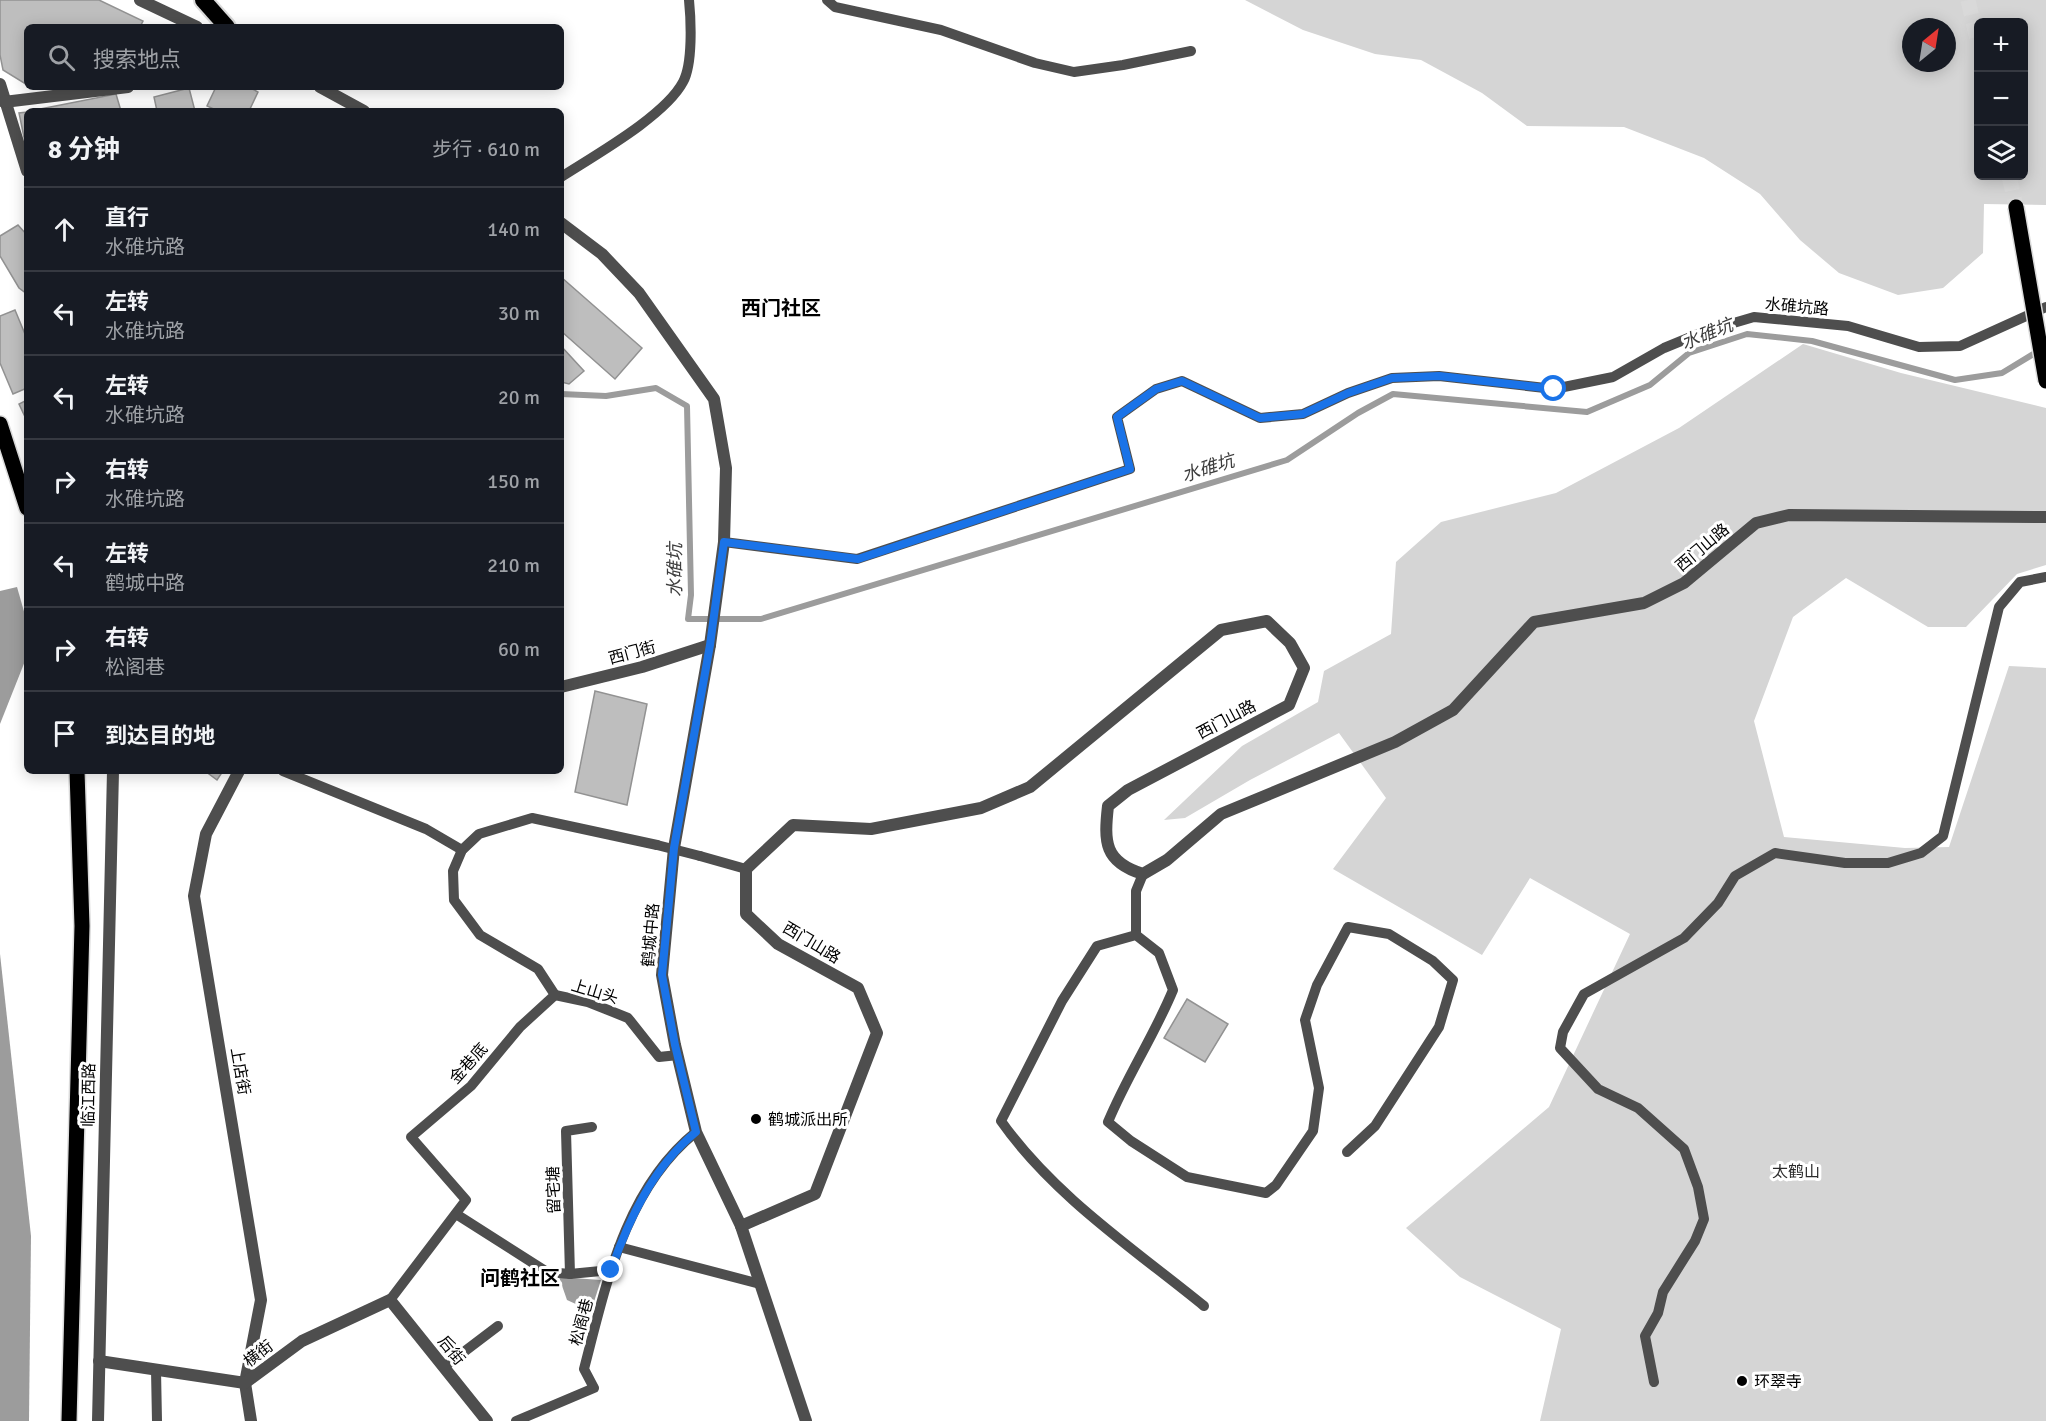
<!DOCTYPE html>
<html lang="zh">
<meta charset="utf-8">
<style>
body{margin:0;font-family:Signika,"Noto Sans SC",sans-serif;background:#20242c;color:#f1f3f6}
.controls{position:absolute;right:18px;top:18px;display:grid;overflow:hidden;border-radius:9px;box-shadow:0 3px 15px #0003}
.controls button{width:54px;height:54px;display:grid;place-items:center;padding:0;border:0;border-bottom:2px solid #363941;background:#171b24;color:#f1f3f6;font:30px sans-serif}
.compass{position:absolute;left:1902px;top:18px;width:54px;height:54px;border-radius:50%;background:#171b24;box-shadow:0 3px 15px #0003;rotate:30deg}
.stop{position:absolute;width:18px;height:18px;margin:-14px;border:4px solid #1a73e8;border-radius:50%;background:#fff}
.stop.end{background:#1a73e8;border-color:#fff;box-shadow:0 2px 6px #0008}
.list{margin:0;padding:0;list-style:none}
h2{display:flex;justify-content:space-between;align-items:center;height:78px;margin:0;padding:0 24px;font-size:26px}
h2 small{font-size:20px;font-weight:400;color:#9ea1a6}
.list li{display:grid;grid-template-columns:39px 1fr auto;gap:18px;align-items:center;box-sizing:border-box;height:84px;padding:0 24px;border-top:2px solid #363941}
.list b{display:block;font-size:22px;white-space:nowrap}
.list p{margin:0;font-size:20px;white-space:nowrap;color:#9ea1a6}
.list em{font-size:20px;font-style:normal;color:#9ea1a6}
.icon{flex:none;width:33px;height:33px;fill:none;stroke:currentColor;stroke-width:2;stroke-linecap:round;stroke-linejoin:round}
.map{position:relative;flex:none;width:2046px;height:1421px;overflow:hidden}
.search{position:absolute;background:#171b24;box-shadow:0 3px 15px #0003;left:24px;top:24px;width:540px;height:66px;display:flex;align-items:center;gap:15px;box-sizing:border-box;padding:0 21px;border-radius:9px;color:#9ea1a6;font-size:22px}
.panel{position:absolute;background:#171b24;box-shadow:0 3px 15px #0003;left:24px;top:108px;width:540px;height:666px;border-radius:9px}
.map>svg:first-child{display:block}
</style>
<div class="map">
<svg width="2046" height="1421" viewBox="0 0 2046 1421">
<rect width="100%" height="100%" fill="#fff"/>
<g fill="#d5d5d5" fill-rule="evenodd">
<path d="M1245,0H2046V205L1984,204L1983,253L1943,288L1898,295L1839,273L1800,240L1760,194L1704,158L1624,127L1527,126L1482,93L1421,60L1375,54L1303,30ZM1978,22H2024V176H1978ZM1911,27H1947V63H1911Z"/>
<path d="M1803,344L1901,373L2046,408V565L2017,574L1966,627H1928L1846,578L1793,617L1754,721L1784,837L1905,848L1949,847L2009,666L2046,668V1421H1540L1561,1329L1460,1277L1406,1228L1549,1107L1630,934L1530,878L1482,955L1333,869L1386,798L1339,733L1250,780L1185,818L1164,820L1242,746L1318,702L1324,671L1391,634L1396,562L1441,522L1556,493L1679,428Z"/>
</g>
<g fill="#9c9c9c">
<path d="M17,587L27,622V656L0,724V591Z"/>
<path d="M0,954L31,1236L29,1421H0Z"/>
<path d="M559,1277L601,1280L591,1311L567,1300Z"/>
</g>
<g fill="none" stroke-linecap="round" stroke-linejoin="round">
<path stroke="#9c9c9c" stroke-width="6" d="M561,394L606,396L656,388L687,406L691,595L688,619H761L1287,460L1358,413L1393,394L1587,412L1650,385L1689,353L1747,334L1812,341L1955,380L2002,373L2040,350"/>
</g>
<g fill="#bebebe" stroke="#929292" stroke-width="1.5">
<path d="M0,0H99L143,21L140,27H27V82L24,83L3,70L0,55Z"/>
<path d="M216,87H249L258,92L249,111H218L207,106Z"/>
<path d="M189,88L195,111H157L154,97Z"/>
<path d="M116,94L121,111H30Z"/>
<path d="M27,112V147H26L19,113Z"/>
<path d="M18,225L27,235V294L19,288L0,256V236Z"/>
<path d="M561,277L642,348L615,379L561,331Z"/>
<path d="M15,310L27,339V388L13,394L0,363V316Z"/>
<path d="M561,346L584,371L569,384L561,382Z"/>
<path d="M27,400V421L19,404Z"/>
<path d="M595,691L647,704L627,805L575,792Z"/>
<path d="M205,771H223L217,780Z"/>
<path d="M1187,999L1228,1024L1205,1062L1164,1038Z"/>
</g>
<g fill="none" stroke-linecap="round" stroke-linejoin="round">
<g stroke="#d9d9d9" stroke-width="15" stroke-dasharray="15 8" stroke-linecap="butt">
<path d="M1968,0L1978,44"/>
<path d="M2009,176L2016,207"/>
</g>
<defs>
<g id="primary">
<path d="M0,424L27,508"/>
<path d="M69,1421L82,926L77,771"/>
</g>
<path id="trunk" d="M203,0L227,27"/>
</defs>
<use href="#primary" stroke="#dbdbdb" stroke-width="18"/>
<use href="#trunk" stroke="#dbdbdb" stroke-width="20"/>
<g stroke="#4e4e4e" stroke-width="10">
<path d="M827,0L835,7L941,30L1035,63L1074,72L1123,65L1191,51"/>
<path d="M561,177C595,155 665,116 683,82C693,64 691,20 689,0"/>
<path d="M724,542L857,559L1130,469L1117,417L1156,389L1182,381L1260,418L1303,414L1348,393L1392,378L1439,376L1554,389L1613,377L1664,348L1703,332L1754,317L1848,326L1919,347L1960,346L2046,307"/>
<path d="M283,771L426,829L462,850"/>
<path d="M700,856L746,869"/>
<path d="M1136,935V891L1143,874"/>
<path d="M555,995L588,1002L628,1018L659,1057L678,1055"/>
<path d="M456,1214L547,1272L570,1274L611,1270"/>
<path d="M619,1247L760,1284"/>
<path d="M570,1274L566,1131L592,1127"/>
<path d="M390,1300L466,1200L411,1137L471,1086L520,1027L555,995L538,969L480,935L454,900L453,871L462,850L479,834L532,818L657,845"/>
<path d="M1204,1306C1134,1249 1053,1195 1001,1121L1062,1001L1097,946L1136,935L1159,953L1173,990C1154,1036 1127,1076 1108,1122L1131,1141L1187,1177L1266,1193L1276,1185L1313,1131L1319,1088L1305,1020L1317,985L1348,927L1389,934L1433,961L1453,980L1439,1027L1375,1126L1347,1152"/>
<path d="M444,1367L498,1326"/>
<path d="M156,1370L157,1421"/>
<path d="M1654,1382L1645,1336L1658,1313L1663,1292L1695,1241L1704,1219L1698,1187L1684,1149L1638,1108L1598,1089L1560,1048L1563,1032L1584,994L1684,938L1718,903L1735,876L1775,853L1845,863H1888L1921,853L1943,836L1999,607L2020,582L2046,577"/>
<path d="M516,1421L594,1388L584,1369C606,1285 625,1189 696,1132"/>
</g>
<g stroke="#4e4e4e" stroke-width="12">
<path d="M0,84L27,171"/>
<path d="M4,102L128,87"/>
<path d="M239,771L206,834L194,896L261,1300L245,1383L251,1421"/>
<path d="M99,1361L245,1383L302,1341L390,1300L487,1421"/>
</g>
<g stroke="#4e4e4e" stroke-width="12">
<path d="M140,0L197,27"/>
<path d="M320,87L364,111"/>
<path d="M561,223L602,254L639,293L714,399L726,468L724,542L710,645L674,848L662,975L675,1045L696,1132L741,1226L806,1421"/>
<path d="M561,687L642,667L710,645"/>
<path d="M741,1226L815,1194L877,1033L858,988L778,944L746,914V869L793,825L871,829L981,808L1030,787L1221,630L1267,621L1290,643L1304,668L1289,705L1128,790L1108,806C1104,842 1104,862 1143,874L1167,860L1221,814L1395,742L1453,710L1534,622L1644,603L1684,583L1756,523L1789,515L2046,517"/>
<path d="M98,1421L113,771"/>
</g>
<use href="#primary" stroke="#000" stroke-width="15"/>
<use href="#trunk" stroke="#000" stroke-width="16"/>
<defs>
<path id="primary-bridge" d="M2016,207L2046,381"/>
</defs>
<use href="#primary-bridge" stroke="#dbdbdb" stroke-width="18" stroke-linecap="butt"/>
<path stroke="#4e4e4e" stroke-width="10" d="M657,845L700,856"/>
<use href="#primary-bridge" stroke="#000" stroke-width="15"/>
</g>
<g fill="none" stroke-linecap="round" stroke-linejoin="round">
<path stroke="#1a73e8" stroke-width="8" d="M611,1270C629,1219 653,1167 696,1132L675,1045L662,975L674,848L710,645L724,542L858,559L1130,469L1117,417L1156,389L1182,381L1260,418L1303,414L1348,393L1392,378L1439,376L1554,389"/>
</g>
<g fill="#000" stroke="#fff" stroke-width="2">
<circle cx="756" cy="1119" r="6"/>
<circle cx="1742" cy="1381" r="6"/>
</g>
<g text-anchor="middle" stroke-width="6" stroke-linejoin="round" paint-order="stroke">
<g font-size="16" fill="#000" stroke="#fff">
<text transform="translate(1797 306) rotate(5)" y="6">水碓坑路</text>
<text transform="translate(1702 547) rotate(-40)" y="6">西门山路</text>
<text transform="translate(632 652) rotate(-15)" y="6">西门街</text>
<text transform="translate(1226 719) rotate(-28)" y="6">西门山路</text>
<text transform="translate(650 935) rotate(-85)" y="6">鹤城中路</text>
<text transform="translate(812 942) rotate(31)" y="6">西门山路</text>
<text transform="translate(595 991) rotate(17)" y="6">上山头</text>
<text transform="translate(468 1063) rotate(-48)" y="6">金巷底</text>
<text transform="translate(241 1071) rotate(80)" y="6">上店街</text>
<text transform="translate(88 1095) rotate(-89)" y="6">临江西路</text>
<text transform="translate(553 1190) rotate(-92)" y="6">留宅塘</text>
<text transform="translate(581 1322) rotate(-75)" y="6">松阁巷</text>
<text transform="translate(452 1350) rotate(51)" y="6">后街</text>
<text transform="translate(258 1353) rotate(-37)" y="6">横街</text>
</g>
<g font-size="16" fill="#000" stroke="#fff" text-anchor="start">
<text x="768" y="1125">鹤城派出所</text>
<text x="1754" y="1387">环翠寺</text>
</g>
<g font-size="16" fill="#2c2c2c" stroke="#fff">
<text x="1796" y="1177">太鹤山</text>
</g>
<g font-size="18" font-style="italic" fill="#3d3d3d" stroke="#fff">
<text transform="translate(1707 334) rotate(-22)" y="6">水碓坑</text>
<text transform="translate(1208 468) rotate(-17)" y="6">水碓坑</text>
<text transform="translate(675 570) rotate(-90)" y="6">水碓坑</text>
</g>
<g font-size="20" font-weight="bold" fill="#000" stroke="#fff">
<text x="781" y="315">西门社区</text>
<text x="520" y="1285">问鹤社区</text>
</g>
</g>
</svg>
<div class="controls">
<button>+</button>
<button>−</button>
<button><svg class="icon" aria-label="layers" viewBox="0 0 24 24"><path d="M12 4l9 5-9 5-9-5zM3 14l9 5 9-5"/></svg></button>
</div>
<svg class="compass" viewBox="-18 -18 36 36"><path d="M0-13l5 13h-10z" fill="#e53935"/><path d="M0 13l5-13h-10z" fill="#9ea1a6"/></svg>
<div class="stop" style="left:1554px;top:389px"></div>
<div class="stop end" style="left:611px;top:1270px"></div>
<div class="search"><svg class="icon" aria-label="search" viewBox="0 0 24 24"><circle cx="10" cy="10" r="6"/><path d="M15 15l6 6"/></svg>搜索地点</div>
<section class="panel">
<h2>8 分钟<small>步行 · 610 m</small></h2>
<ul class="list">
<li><svg class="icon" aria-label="ahead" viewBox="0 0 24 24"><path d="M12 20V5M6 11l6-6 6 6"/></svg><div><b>直行</b><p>水碓坑路</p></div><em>140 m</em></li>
<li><svg class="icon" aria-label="left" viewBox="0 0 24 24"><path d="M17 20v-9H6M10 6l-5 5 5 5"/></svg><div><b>左转</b><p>水碓坑路</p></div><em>30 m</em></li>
<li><svg class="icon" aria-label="left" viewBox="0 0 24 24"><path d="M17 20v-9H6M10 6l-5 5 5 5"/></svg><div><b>左转</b><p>水碓坑路</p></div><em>20 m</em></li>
<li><svg class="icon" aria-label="right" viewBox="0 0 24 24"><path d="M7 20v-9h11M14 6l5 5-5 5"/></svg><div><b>右转</b><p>水碓坑路</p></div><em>150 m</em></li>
<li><svg class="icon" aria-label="left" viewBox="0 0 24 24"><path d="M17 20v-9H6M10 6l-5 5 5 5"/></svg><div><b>左转</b><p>鹤城中路</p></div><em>210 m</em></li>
<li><svg class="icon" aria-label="right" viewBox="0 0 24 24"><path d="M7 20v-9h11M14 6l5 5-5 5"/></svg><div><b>右转</b><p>松阁巷</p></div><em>60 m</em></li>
<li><svg class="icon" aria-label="arrive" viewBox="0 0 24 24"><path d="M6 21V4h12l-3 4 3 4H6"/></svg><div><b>到达目的地</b></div></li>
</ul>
</section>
</div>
